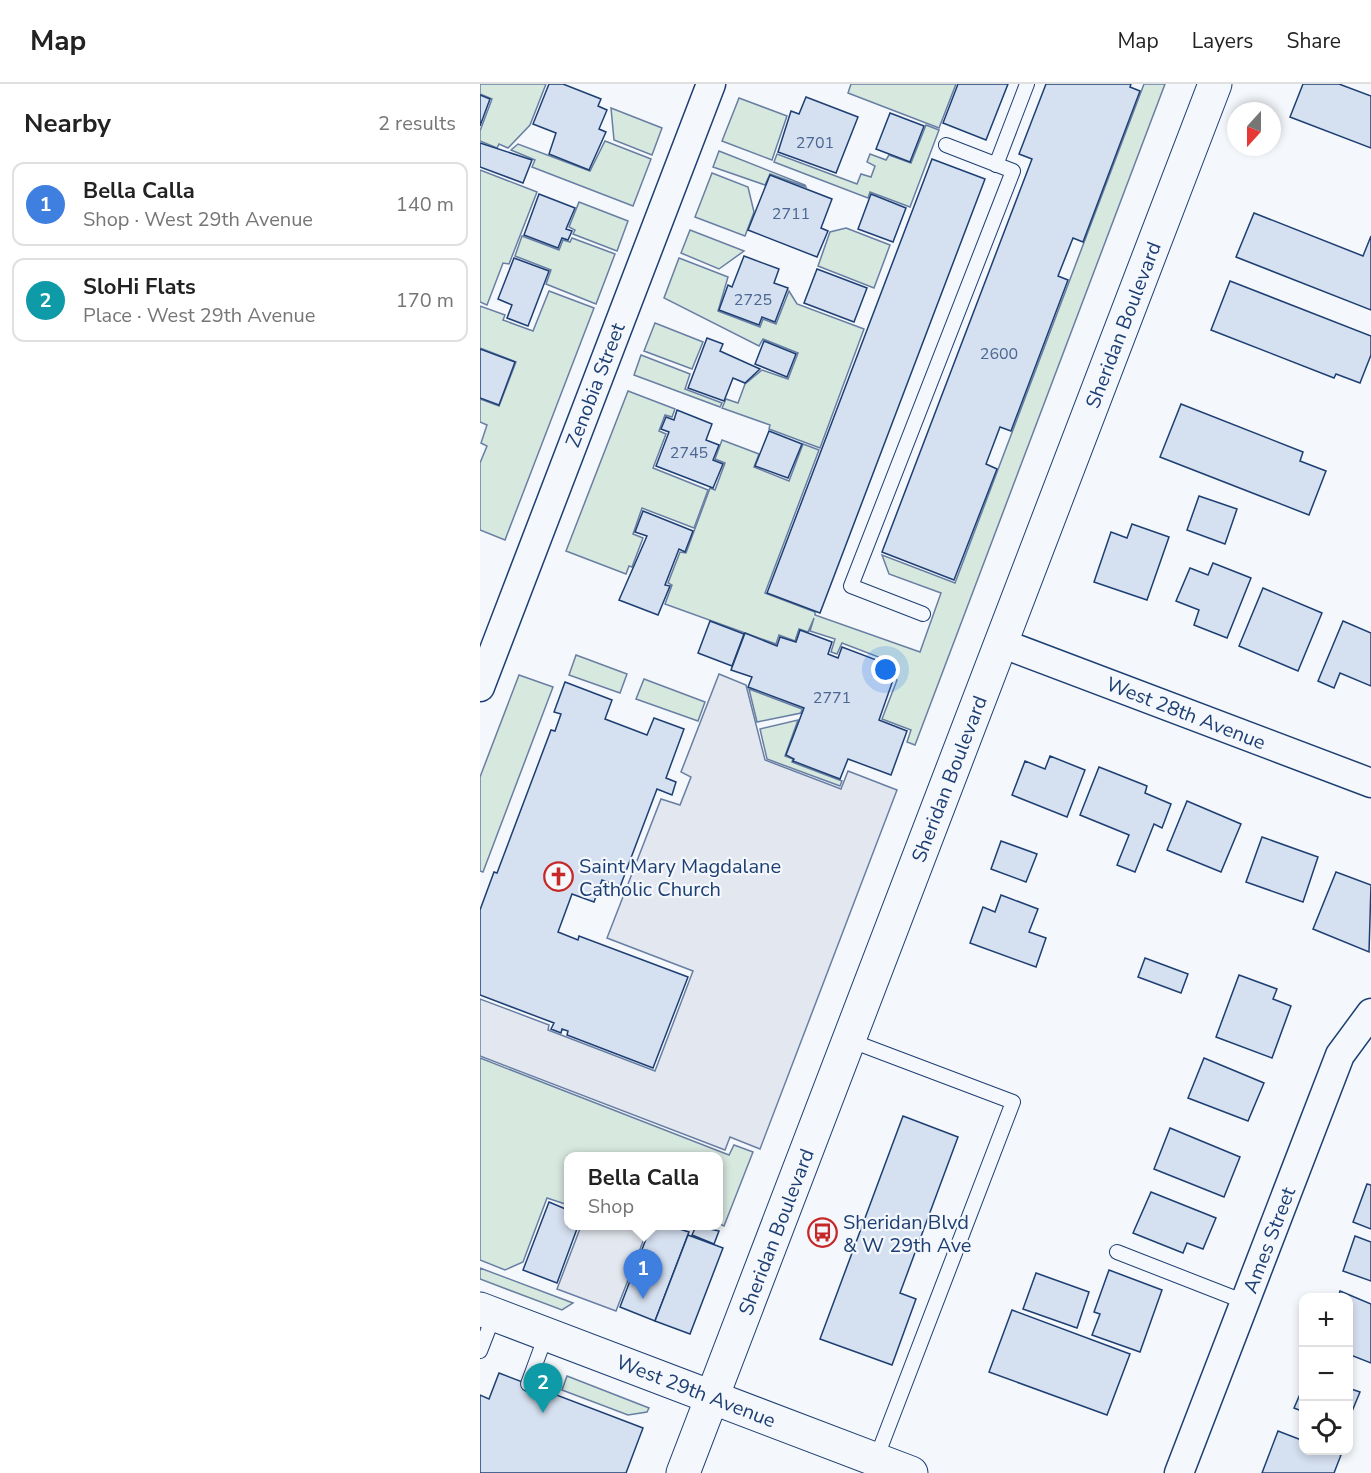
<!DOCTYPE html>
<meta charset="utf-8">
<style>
body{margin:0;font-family:"Nunito Sans",sans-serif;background:#f6f6f6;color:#222}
.controls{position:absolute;right:18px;bottom:18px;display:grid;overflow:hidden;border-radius:12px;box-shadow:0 3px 9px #0003}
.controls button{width:54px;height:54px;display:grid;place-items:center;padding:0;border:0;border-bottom:2px solid #e0e0e0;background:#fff;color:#222;font:30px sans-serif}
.compass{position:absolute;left:747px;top:18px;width:54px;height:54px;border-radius:50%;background:#fff;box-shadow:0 3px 9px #0003;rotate:201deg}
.you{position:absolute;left:406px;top:586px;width:21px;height:21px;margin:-15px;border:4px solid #fff;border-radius:50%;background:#1a73e8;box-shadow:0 0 0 9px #1a73e833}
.badge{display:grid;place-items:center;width:39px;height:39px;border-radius:50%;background:#ea580c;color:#fff;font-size:20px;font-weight:700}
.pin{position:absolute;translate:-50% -50px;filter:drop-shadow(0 2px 3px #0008)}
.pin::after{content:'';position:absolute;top:32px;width:21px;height:18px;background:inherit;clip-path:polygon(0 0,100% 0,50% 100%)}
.popup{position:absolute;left:84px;top:1068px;width:159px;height:78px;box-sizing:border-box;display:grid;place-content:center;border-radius:12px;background:#fff;filter:drop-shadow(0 2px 4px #0005);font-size:20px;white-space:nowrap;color:#767676}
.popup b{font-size:22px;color:#222}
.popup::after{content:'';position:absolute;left:50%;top:100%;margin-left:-12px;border:12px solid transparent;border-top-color:#fff}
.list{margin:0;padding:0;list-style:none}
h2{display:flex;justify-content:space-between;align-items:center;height:78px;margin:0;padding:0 24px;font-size:26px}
h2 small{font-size:20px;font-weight:400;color:#767676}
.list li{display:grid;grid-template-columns:39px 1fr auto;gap:18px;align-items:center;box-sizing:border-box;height:84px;margin:0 12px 12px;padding:0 12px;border:2px solid #e0e0e0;border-radius:12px}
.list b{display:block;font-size:22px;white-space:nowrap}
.list p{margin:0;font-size:20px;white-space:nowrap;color:#767676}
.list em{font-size:20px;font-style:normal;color:#767676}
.icon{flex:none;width:33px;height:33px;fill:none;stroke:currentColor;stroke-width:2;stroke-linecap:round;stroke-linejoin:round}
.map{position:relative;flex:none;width:891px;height:1389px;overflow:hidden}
header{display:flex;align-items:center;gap:36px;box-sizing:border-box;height:84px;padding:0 30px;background:#fff;border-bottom:2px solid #e0e0e0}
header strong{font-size:28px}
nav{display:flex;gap:33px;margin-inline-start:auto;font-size:21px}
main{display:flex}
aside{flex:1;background:#fff}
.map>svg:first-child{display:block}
</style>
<header>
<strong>Map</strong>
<nav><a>Map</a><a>Layers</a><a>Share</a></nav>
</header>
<main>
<aside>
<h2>Nearby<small>2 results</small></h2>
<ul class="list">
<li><span class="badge" style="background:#3f7fe0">1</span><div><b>Bella Calla</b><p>Shop · West 29th Avenue</p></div><em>140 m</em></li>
<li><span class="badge" style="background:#0f9aa8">2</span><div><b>SloHi Flats</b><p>Place · West 29th Avenue</p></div><em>170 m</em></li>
</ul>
</aside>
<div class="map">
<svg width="891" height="1389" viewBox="0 0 891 1389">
<rect width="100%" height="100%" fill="#f4f7fb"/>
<g fill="#d7e8df" stroke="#687fa3" stroke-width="1.5">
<path d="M0,0H66L50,41L28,64L19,60L17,64L0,57V47L12,15L0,10Z"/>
<path d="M371,0H476L459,44L368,9Z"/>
<path d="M664,0H685L435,661L427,658L431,646L402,635L417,596L414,594L416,589L409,577L362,559L357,570L351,568L355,555L330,547L334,534L328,548L319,545L315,557L299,551L296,560L185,520L192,501L188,499L200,468L206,469L230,404L235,406L245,379L235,375L242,356L279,370L274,383L309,397L323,360L339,366L285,509L335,528V531L440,568L461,509L409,490L402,471L475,499Z"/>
<path d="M259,14L307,32L292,76L242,57Z"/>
<path d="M131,24L182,44L172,71L134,56Z"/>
<path d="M446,41L459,46L430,123L390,108L388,114L294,78L297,70L377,100L381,90L391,93L395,82L387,78L390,70L406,76L409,71L431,79Z"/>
<path d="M125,57L171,75L153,122L52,83L55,76L31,66L38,60L110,87Z"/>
<path d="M239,67L325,101L326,103L290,90L285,101L233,83Z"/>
<path d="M0,86L57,108L29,180L23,179L7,221L0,218Z"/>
<path d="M232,89L268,103L274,128L265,152L215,133Z"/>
<path d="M99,118L148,137L137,167L93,150L95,146L89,143Z"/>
<path d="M366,144L410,161L394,204L338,182L350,148Z"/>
<path d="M210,146L264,167L239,185L201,169Z"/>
<path d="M42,152L79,166L83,156L90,158L92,154L135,170L116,220L66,200L71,186L35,172Z"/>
<path d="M199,174L248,193L238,227L280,243L283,235L296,240L309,207L317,220L384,245L340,364L289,345L290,341L242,324L246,315L258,319L265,300L282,286L308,295L318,269L283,255L279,262L184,214Z"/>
<path d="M69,207L114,224L25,456L0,446V379L7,362L1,359L7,341L0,338V315L19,322L36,278L0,264V222L25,231L23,236L53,247Z"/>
<path d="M175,239L223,258L212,285L164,267Z"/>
<path d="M161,271L210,290L205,305L242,319L240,323L154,291Z"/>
<path d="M148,307L195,325L192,333L185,331L179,347L186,350L173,384L228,406L214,444L162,424L153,450L163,454L152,483L149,482L146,490L86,467Z"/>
<path d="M96,571L147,590L140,609L89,591Z"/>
<path d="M39,591L73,603L3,788L0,787V693Z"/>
<path d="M164,595L225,618L218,637L156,615Z"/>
<path d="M269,605L322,625L321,629L277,638Z"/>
<path d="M318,636L305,672L313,675L312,678L362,697L360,702L287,675L280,645Z"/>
<path d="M0,974L249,1071L254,1061L273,1068L244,1142L238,1139V1072H88V1121L67,1114L43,1178L25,1186L0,1176Z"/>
<path d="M0,1184L93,1219L82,1226L0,1195Z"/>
<path d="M87,1292L169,1324L167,1328L148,1331L82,1306Z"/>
</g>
<g fill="#e3e8f0" stroke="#687fa3" stroke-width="1.5">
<path d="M239,590L266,601L285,676L361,705L368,687L417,706L280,1065L250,1053L245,1066L0,972V915L69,941L68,946L175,987L213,887L127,854L181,715L200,721L211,693L201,688Z"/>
<path d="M101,1142H169L136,1227L77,1205Z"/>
</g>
<g fill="#d5e0f0" stroke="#1d3f73" stroke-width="1.5">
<path d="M69,0H83L121,15L118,22L127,26L119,45L126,48L109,86L69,70L76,49L53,40Z"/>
<path d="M478,0H528L506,56L463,39Z"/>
<path d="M566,0H651L650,3L660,7L603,158L593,154L578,192L588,196L531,347L520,343L506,380L517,385L474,496L402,468L552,75L539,70Z"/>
<path d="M823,0H859L891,12V64L810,33Z"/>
<path d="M0,11L10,15L0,42Z"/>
<path d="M326,13L378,33L356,89L298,68L311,27L319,30Z"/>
<path d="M410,29L444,42L430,78L396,65Z"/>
<path d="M0,59L52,76L43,99L0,83Z"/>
<path d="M452,75L505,95L340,529L287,509Z"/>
<path d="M290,91L352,115L341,144L348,147L337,173L268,146Z"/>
<path d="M59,110L95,124L86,145L92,147L88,156L82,154L78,164L44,151Z"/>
<path d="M391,110L426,124L413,158L378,145Z"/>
<path d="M774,129L883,172L891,152V226L756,173Z"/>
<path d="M264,172L299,185L294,199L308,204L295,238L282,233L279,241L239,226L248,201L252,203Z"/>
<path d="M34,174L69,187L48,242L27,234L32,221L18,215Z"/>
<path d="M337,185L387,204L374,238L324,219Z"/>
<path d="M750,197L891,252V271L880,299L856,290L854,294L731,246Z"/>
<path d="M227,254L243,260L240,267L280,285L265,299L253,294L244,317L208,304Z"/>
<path d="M284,257L316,270L307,293L275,280Z"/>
<path d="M0,265L35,278L19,321L0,314Z"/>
<path d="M701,320L823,368L820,377L846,387L829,431L680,373Z"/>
<path d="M197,326L232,340L226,356L239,361L233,376L243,380L233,404L176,382L189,348L181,345L186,333L194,336Z"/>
<path d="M289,347L322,360L308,394L275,382Z"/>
<path d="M719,412L757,425L745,460L707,446Z"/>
<path d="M163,427L213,447L205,468L199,465L185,501L190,502L178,531L139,516L167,452L155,448Z"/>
<path d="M652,440L689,453L667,516L614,498L631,448L647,454Z"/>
<path d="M733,479L771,494L747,554L714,541L719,526L696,517L710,484L728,491Z"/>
<path d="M783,504L842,529L818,587L759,562Z"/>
<path d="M230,537L264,550L252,582L218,569Z"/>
<path d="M863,537L891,549V602L860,589L854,604L838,597Z"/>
<path d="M320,546L352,558L348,570L358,574L362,563L407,580L413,589L410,595L413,596L399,636L427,647L411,691L368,675L360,695L313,677L314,675L306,671L324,624L268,603L272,593L251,586L265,549L297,562L300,553L316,558Z"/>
<path d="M85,598L132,616L125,635L167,651L174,634L204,645L186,694L196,698L192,711L177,705L140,803L122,796L114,818L92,810L78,848L98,856L99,852L208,893L173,984L87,951L88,947L82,945L81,949L71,945L74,939L0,911V826L14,788L17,789L71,646L75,647L81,630L74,628Z"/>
<path d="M570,672L605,686L587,733L532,711L545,677L565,685Z"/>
<path d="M619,683L667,702L665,709L691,720L682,744L674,740L655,788L637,781L649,751L600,731Z"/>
<path d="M707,717L761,740L741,788L687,766Z"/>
<path d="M782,753L838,773L823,818L766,798Z"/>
<path d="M521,757L557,770L546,798L511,785Z"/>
<path d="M856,788L891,801L889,868L833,845Z"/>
<path d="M521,811L558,825L549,848L566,854L556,883L490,859L503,823L515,828Z"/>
<path d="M665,874L708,890L701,909L658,893Z"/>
<path d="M759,891L797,905L793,915L811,922L792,974L736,953Z"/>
<path d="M724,974L784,999L768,1037L708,1014Z"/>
<path d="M423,1032L478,1053L420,1209L436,1215L412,1281L340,1255Z"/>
<path d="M690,1044L760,1073L744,1113L674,1085Z"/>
<path d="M887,1100L891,1101V1145L873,1138Z"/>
<path d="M671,1108L736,1134L723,1165L707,1159L703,1169L653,1149Z"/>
<path d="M69,1118L88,1126V1142H98L77,1199L43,1186Z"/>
<path d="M171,1142H190L209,1148L175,1237L140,1223Z"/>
<path d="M216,1142L239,1147L234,1160L212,1151Z"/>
<path d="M208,1151L243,1164L210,1250L175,1237Z"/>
<path d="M875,1152L891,1158V1197L863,1187Z"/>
<path d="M629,1186L682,1206L660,1268L612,1251L620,1230L614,1228Z"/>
<path d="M556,1189L609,1208L597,1244L543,1225Z"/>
<path d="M860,1207L891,1220V1279L868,1270V1214H858Z"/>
<path d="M532,1226L650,1270L627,1331L509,1288Z"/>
<path d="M19,1289L163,1344L146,1389H0V1311L9,1315Z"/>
<path d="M824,1301V1328L814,1324Z"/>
<path d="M868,1304L880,1308L868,1337Z"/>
<path d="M798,1347L824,1357V1366H850L861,1371L854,1389H782Z"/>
</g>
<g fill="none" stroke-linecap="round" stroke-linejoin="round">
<defs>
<g id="lane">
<path d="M516,81L547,0"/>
<path d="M443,530L371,502L533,87L466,61"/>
<path d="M369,956L533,1018L396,1375"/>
<path d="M637,1168L765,1218"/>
<path d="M0,1267L14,1231"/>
<path d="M48,1300L66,1251"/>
</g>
<g id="street">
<path d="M521,559L891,699"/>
<path d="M0,603L231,0"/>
<path d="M699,1389L860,971L891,929"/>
</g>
<path id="secondary" d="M0,1225L431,1389"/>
<path id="primary" d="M203,1389L735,0"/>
</defs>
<use href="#lane" stroke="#1d3f73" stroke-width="16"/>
<use href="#street" stroke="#1d3f73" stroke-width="31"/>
<use href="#secondary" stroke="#1d3f73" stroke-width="35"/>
<use href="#primary" stroke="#1d3f73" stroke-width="35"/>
<use href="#lane" stroke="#f4f7fb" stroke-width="14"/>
<use href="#street" stroke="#f4f7fb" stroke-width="28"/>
<use href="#secondary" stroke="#f4f7fb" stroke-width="33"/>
<use href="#primary" stroke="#f4f7fb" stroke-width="33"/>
</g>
<defs>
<symbol id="church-ring" viewBox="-11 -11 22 22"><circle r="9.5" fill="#f4f7fb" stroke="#c62828" stroke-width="1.5"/><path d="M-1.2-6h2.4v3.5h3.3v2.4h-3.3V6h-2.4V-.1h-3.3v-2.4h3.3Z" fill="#c62828"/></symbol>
<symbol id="bus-ring" viewBox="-11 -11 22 22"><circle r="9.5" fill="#f4f7fb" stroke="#c62828" stroke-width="1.5"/><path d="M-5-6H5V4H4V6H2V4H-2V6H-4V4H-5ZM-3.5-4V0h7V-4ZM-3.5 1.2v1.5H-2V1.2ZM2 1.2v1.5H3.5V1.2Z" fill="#c62828"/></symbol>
</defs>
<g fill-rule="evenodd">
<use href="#church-ring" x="62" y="776" width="33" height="33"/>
<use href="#bus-ring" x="326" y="1132" width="33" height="33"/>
</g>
<g text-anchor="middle" stroke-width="4.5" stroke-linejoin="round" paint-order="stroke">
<g font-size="16" fill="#4b6792">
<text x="335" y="64">2701</text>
<text x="311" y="135">2711</text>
<text x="273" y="221">2725</text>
<text x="519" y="275">2600</text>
<text x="209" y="374">2745</text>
<text x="352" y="619">2771</text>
</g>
<g font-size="20" fill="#1d3f73" stroke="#f4f7fb">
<text transform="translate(643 241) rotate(-69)" y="7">Sheridan Boulevard</text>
<text transform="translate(115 301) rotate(-69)" y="7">Zenobia Street</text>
<text transform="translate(706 629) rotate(21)" y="7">West 28th Avenue</text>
<text transform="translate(469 695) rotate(-69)" y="7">Sheridan Boulevard</text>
<text transform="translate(296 1148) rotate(-69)" y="7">Sheridan Boulevard</text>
<text transform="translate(789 1156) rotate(-69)" y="7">Ames Street</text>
<text transform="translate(216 1307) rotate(21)" y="7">West 29th Avenue</text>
</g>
<g font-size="20" fill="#1d3f73" stroke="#f4f7fb" text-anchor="start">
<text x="99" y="789">Saint Mary Magdalane<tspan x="99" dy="23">Catholic Church</tspan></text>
<text x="363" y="1145">Sheridan Blvd<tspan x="363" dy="23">&amp; W 29th Ave</tspan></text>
</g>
</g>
</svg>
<div class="controls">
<button>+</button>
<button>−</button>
<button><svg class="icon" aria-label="locate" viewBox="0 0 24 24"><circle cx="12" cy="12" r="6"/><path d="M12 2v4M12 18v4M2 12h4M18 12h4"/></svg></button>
</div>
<svg class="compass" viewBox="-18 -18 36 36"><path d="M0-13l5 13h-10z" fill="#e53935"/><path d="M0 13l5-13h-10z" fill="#767676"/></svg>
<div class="you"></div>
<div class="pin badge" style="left:163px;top:1215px;background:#3f7fe0">1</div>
<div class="popup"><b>Bella Calla</b>Shop</div>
<div class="pin badge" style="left:63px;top:1329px;background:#0f9aa8">2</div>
</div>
</main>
